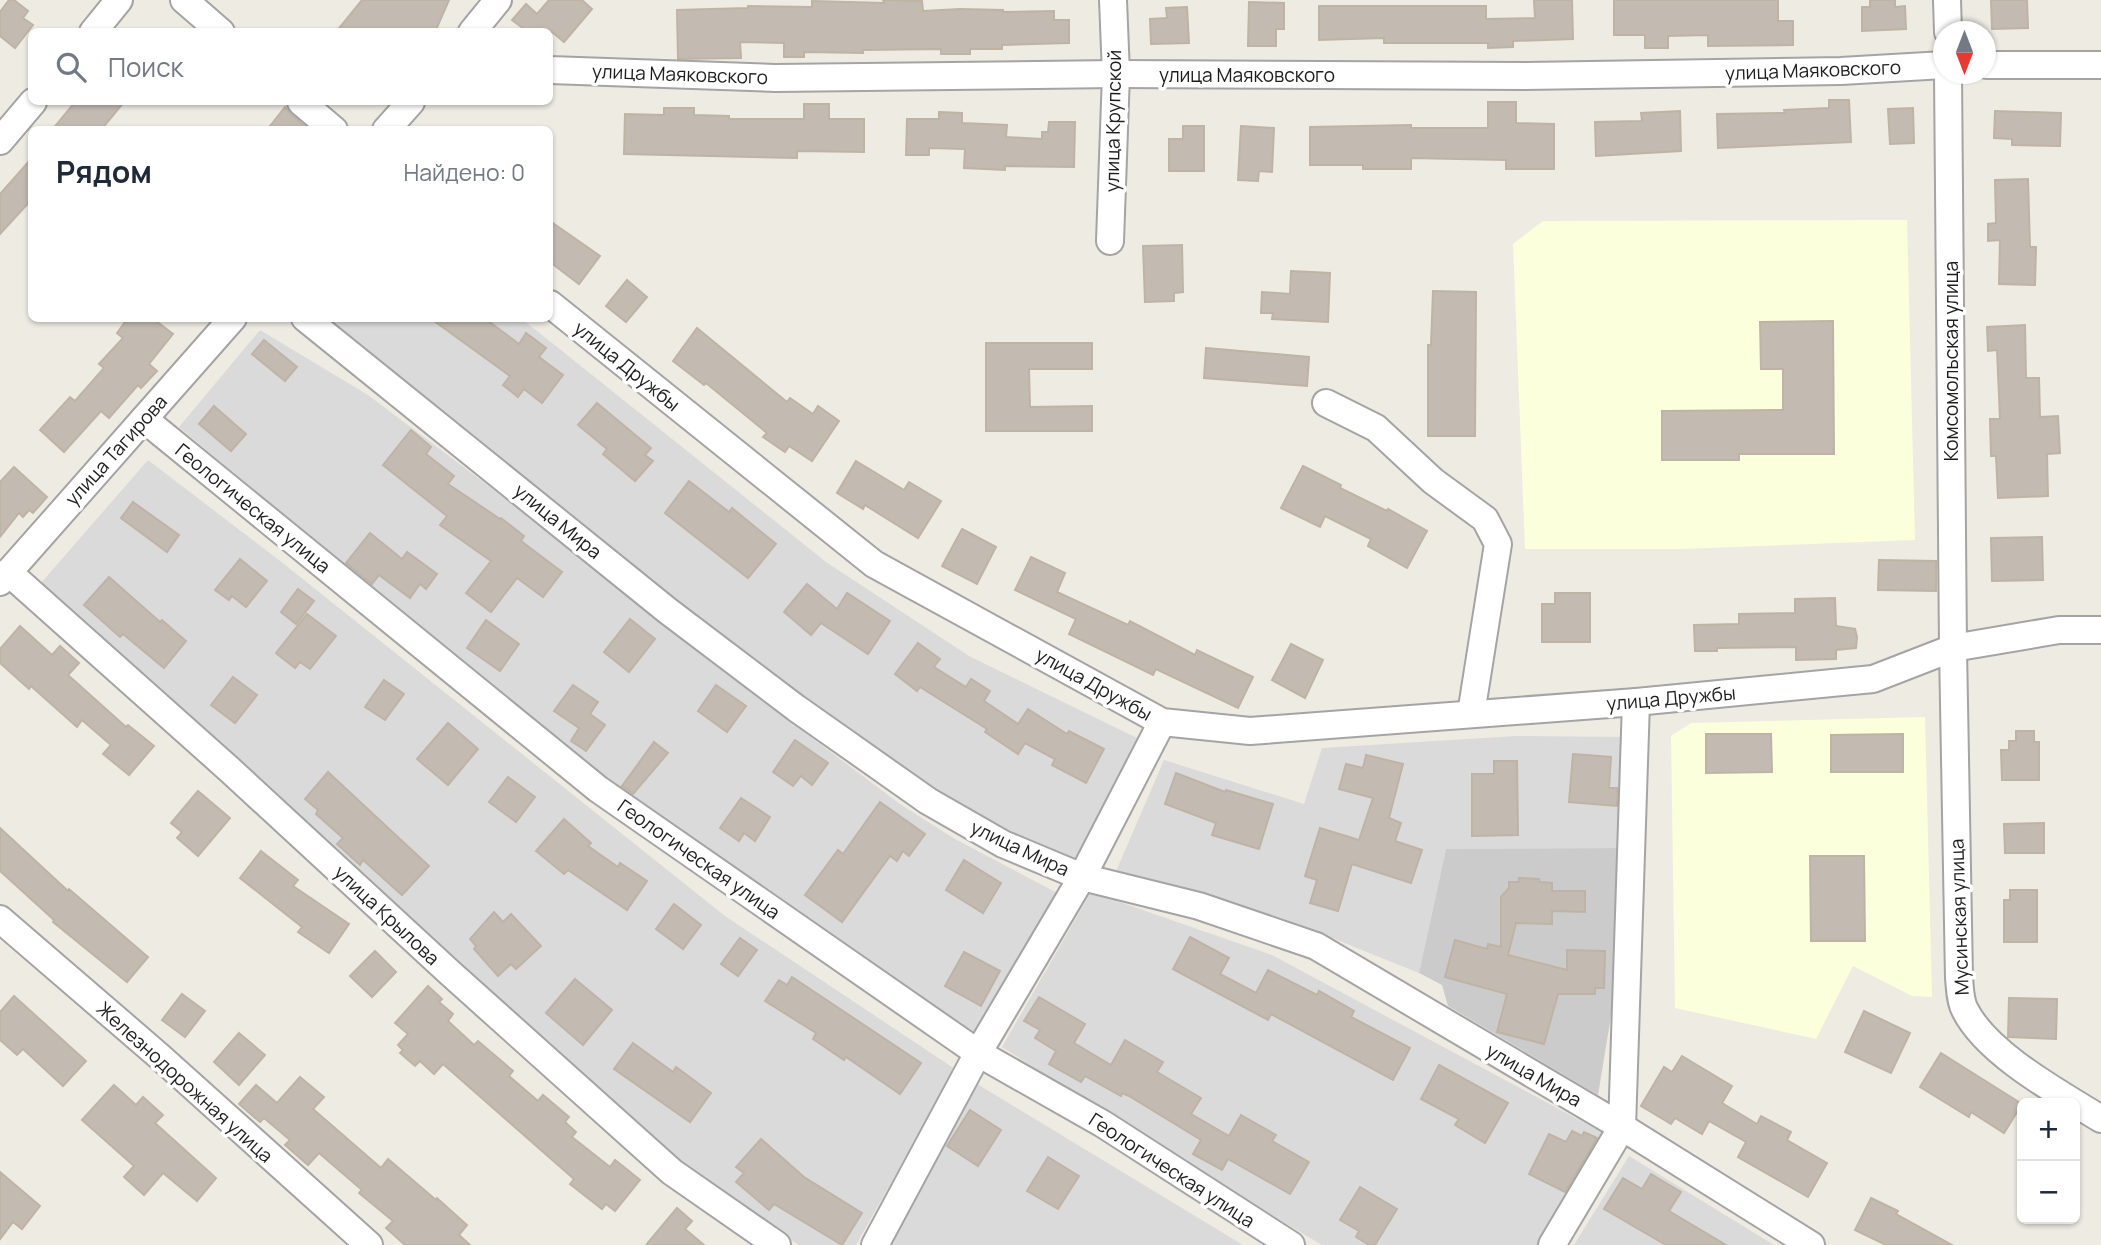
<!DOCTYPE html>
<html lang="ru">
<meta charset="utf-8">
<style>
body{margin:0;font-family:Manrope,sans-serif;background:#f6f6f7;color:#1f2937}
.controls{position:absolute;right:21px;bottom:21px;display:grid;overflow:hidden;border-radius:10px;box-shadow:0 2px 5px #0004}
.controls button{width:63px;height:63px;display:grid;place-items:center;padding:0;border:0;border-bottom:2px solid #e0e1e3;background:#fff;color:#1f2937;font:35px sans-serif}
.compass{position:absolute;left:1933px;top:21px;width:63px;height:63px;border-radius:50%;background:#fff;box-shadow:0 2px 5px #0004;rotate:180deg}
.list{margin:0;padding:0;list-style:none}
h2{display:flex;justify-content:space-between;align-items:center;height:91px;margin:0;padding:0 28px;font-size:30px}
h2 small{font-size:23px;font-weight:400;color:#747a83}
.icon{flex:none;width:38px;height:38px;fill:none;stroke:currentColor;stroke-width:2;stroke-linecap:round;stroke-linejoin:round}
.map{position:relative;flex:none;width:2101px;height:1245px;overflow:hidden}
.search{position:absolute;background:#fff;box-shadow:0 2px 5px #0004;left:28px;top:28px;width:525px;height:77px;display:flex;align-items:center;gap:18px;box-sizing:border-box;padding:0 24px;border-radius:10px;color:#747a83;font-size:26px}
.panel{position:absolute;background:#fff;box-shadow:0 2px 5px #0004;left:28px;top:126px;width:525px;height:196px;border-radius:10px}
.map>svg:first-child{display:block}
</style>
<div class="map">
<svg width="2101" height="1245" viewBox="0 0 2101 1245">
<rect width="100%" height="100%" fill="#eeebe3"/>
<g fill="#dbdada">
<path d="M321,319H522L826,562L969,656L1137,738L1077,864L995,830L855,738L683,609Z"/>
<path d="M260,330L368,395L551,533L763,701L900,804L955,839L1061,895L978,1035L588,768L179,427Z"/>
<path d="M148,460L284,564L725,916L955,1069L856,1245H799L686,1170L41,583Z"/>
<path d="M1516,736L1627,737L1623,848L1446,849L1419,973L1332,938L1114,876L1164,760L1304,804L1322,748Z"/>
<path d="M1091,892L1272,955L1611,1137L1546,1245H1322L1205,1176L1002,1047Z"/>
<path d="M974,1082L1243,1245H886Z"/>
<path d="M1629,1156L1774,1245H1574Z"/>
</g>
<g fill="#fbffdb">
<path d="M1907,220L1915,540L1682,549H1525L1513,244L1543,221Z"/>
<path d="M1925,717L1932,997L1912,996L1853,966L1816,1039L1675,1008L1671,736L1691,723Z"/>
</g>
<path fill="#cbcbcb" d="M1623,848L1611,1016L1598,1095L1448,1006L1442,985L1419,973L1446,849Z"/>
<g fill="#c3bbb2" stroke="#bfb3a5" stroke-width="2">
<path d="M9,0H14L28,11L23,18L33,25L15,48L0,36V12Z"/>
<path d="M362,0H449L435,32H336Z"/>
<path d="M549,0H582L592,9L564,42L552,32H522L524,29L512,20L526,4L537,14Z"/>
<path d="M883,0L922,1L923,11L960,9L1003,10V12L1054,11V20H1069V43L1002,45V49H970V54H941V49L863,50V53L804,52V57H784V43L740,42L741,58L678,59L677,10L748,8V6L812,7V1L884,3Z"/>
<path d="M1534,0H1572L1573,39L1513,41V47L1488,48V43H1384V38L1319,40V6H1486V19L1535,18Z"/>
<path d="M1614,0H1778V21H1793V45L1708,46V35L1668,36V48H1645V35H1614Z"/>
<path d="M1870,0H1895V7L1905,6L1906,29L1862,31V7H1870Z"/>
<path d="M1991,0H2027L2028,28L1992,29Z"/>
<path d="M1249,2L1284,3V29H1276V46H1248Z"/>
<path d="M1187,7L1189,43L1151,44L1150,19L1167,18L1166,8Z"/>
<path d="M1829,100H1849L1851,142L1718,148L1717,114L1785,113L1784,110L1829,108Z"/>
<path d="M75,102H124L101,130H52Z"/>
<path d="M1488,102H1516V123L1554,124V169H1506V160L1411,158V169H1363V165H1310V127L1411,125V128H1488Z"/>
<path d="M804,104H829V119H864V152L797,151V158L624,154L625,114L664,115V108H694V115L729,116V119H804Z"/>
<path d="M285,107L291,114L309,130H267Z"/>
<path d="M1913,108L1914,143L1890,144L1888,109Z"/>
<path d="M1680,111L1681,151L1596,156L1595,122L1642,121L1641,113Z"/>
<path d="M1995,111L2061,113L2060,146L2012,145V139L1994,138Z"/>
<path d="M939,112L962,113V123L1007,125L1006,137L1042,139V132H1048L1049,122H1075L1074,167L1005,166V170L964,168L965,149L929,148V155H906L907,119H939Z"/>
<path d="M1183,126H1204V171H1169V139H1183Z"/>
<path d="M1241,126L1274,128L1272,172L1259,171L1258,181L1238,180Z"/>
<path d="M32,158V199L0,234V194Z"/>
<path d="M2028,179L2030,247H2036L2035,285L1999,284L2000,240L1988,241V224L1996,223L1995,180Z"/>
<path d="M550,221L600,256L579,284L550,262Z"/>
<path d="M1182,245L1183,292L1174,293V301L1145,302L1143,246Z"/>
<path d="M1291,271L1330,273L1328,322L1272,319L1273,313H1261L1262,292L1290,294Z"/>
<path d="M627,280L647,297L626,322L606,306Z"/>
<path d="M1433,291L1476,292L1475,436H1428V345H1431Z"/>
<path d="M128,318H152L173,334L149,364L157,371L141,388L138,385L109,418L101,411L64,452L40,430L70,397L75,401L104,368L99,364L123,338L117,333Z"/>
<path d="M430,318H484L519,344L526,333L546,348L539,357L563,375L542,403L524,389L518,397L503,385L510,376Z"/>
<path d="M1833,321L1834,454H1739V460H1662V411L1783,410V369H1761L1760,322Z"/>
<path d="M2025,325L2026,378H2039L2040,417L2058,416L2060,453L2047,454L2048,496L1998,498L1996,456H1991L1990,419H2000L1997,350L1988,351L1987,327Z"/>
<path d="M697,328L787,402L790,398L813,414L818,406L839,421L812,461L789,446L785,452L763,437L767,433L706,383L704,385L673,361Z"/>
<path d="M264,340L297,367L285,381L252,354Z"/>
<path d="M986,343H1092V369H1029L1030,407L1092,406V431H986Z"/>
<path d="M1206,348L1309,357L1307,386L1204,378Z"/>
<path d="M597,403L651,448L645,455L653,461L635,481L603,454L607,449L578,425Z"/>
<path d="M214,406L246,434L231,451L199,424Z"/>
<path d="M411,430L431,447L426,454L454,476L448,484L500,519L501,518L524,536L521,541L562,572L543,597L517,578L491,612L466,593L491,561L440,525L447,516L383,465Z"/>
<path d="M856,461L904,490L909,482L941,501L918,538L865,505L863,509L837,493Z"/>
<path d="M1303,466L1341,485L1340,488L1387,511L1388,509L1427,531L1407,568L1368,546L1371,539L1325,516L1320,527L1281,508Z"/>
<path d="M14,467L47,497L33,513L29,510L23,517L19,513L0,537V482Z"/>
<path d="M689,481L729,512L732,508L776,544L748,578L665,513Z"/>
<path d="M133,502L179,535L167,552L121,518Z"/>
<path d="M962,529L996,547L977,584L942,566Z"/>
<path d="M370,533L402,559L407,552L437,574L426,589L420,584L410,598L379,575L372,584L346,563Z"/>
<path d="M2042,537L2043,580L1992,581L1991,538Z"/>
<path d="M1031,557L1065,573L1057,592L1128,625L1130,621L1195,655L1197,650L1253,677L1238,708L1156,669L1153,675L1069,634L1076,619L1015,590Z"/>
<path d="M240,559L267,581L246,607L232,596L229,600L215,590Z"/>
<path d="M1879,560L1936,561V591L1878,590Z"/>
<path d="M109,577L160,622L162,620L186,641L164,668L123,634L120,637L84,605Z"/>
<path d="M807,584L837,609L847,593L890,621L868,654L821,623L811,635L784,612Z"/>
<path d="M298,589L314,601L296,624L281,612Z"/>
<path d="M1555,593H1590V642H1542V604H1555Z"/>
<path d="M1835,598L1836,626L1855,629L1857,637L1856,648L1836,650V659L1796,660V647L1717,648V651H1695L1694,625L1739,624V614L1795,613V599Z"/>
<path d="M307,614L336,636L310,669L300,662L295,668L276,653Z"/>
<path d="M630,619L655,639L629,672L604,652Z"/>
<path d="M486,620L519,644L500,671L467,648Z"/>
<path d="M20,626L52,655L60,646L79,663L68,675L126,727L128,725L154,746L129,775L103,754L111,745L82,720L77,727L31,686L29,689L0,663V649Z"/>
<path d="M918,643L940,659L934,667L966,687L971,679L990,691L984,701L1018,724L1028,709L1067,734L1069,731L1104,749L1086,783L1052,765L1055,759L1025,743L1018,754L985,732L987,729L920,687L917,691L895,674Z"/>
<path d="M1291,644L1323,660L1305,698L1272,680Z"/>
<path d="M233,677L257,695L235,723L211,705Z"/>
<path d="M384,680L404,694L385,720L365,707Z"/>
<path d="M573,685L598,702L590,714L605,725L586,751L571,741L579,728L554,711Z"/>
<path d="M716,685L746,706L727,732L698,711Z"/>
<path d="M448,723L478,749L448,785L417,759Z"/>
<path d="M2016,731H2034V742H2039V780H2002L2001,750H2009V741H2016Z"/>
<path d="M1706,734H1771L1772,772L1706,773Z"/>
<path d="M1903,734V772H1831V735Z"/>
<path d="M795,740L828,763L812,785L801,776L793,786L773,772Z"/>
<path d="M654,742L668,753L633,794L622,786Z"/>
<path d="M1573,754L1611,757L1609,788H1617V806L1569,802Z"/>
<path d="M1366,755L1403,764L1389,818L1401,823L1395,841L1422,850L1411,883L1352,864L1338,911L1310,903L1317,880L1305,876L1320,828L1359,840L1373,798L1339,789L1346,764L1363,768Z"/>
<path d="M1494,761H1517L1518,835L1472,836V774H1494Z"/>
<path d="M328,772L429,866L402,895L363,860L360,865L337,844L343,838L316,814L318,810L305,799Z"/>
<path d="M1176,773L1225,792L1226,790L1273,804L1259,849L1212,835L1216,823L1165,804Z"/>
<path d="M508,777L535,797L516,822L489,802Z"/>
<path d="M198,791L230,818L198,856L177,838L182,832L171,823Z"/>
<path d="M741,798L770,817L755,841L744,833L739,841L720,828Z"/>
<path d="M880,802L925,834L909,856L903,851L897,861L890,856L842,922L805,895L838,850L843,854Z"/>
<path d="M564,819L591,843L588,846L618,867L620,863L647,881L627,910L568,870L564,874L536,851Z"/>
<path d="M2044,823V853H2005L2004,824Z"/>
<path d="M0,828L68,891L69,889L148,957L127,982L53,922L54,920L0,871Z"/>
<path d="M261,851L298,880L293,886L349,924L329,953L298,932L302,927L240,878Z"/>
<path d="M1810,856H1864L1865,941H1811Z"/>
<path d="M964,860L1001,883L983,913L946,890Z"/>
<path d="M1519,878L1539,879L1540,882L1552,883V891H1585V912L1552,911V924L1516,923L1508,955L1567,970V950L1605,951L1604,988H1595V994H1558L1544,1044L1497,1032L1507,994L1445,977L1455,940L1487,949L1488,944L1501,947V897L1509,888V882H1519Z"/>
<path d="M2010,890H2037V942H2004V900H2010Z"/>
<path d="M674,904L701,925L683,949L656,929Z"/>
<path d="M494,912L503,922L511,914L541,946L516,969L511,964L498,976L474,949L476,946L470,939Z"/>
<path d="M1190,937L1229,958L1220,974L1256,993L1268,970L1317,995L1319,991L1354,1011L1351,1017L1410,1048L1393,1080L1271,1014L1268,1020L1173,969Z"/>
<path d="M740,938L757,950L738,976L721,964Z"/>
<path d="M375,951L396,972L372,997L350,976Z"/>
<path d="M964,952L1000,971L981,1006L945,986Z"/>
<path d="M792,977L921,1063L900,1094L846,1057L844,1060L813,1039L816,1033L765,1001L779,980L787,985Z"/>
<path d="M575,979L612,1010L583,1045L546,1013Z"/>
<path d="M428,986L442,999L439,1002L453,1014L448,1021L474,1045L478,1041L513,1071L509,1076L538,1101L543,1095L569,1117L565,1122L576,1132L572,1137L610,1167L615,1160L640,1180L615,1211L606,1204L602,1209L570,1184L574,1179L443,1064L434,1074L420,1061L415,1066L400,1053L403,1050L398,1045L408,1034L395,1023Z"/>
<path d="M182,994L205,1011L185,1037L162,1020Z"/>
<path d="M14,996L86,1061L63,1086L23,1049L17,1055L0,1040V1012Z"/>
<path d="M1039,997L1085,1024L1074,1043L1111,1065L1125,1040L1163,1062L1157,1072L1201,1098L1191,1114L1229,1136L1241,1115L1276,1135L1272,1141L1309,1162L1290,1194L1228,1159L1222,1170L1193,1154L1201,1140L1129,1096L1122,1093L1121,1096L1085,1076L1081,1082L1049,1064L1056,1051L1035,1038L1040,1030L1024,1021Z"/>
<path d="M2009,998L2057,999L2056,1039L2008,1037Z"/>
<path d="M1864,1011L1910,1033L1891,1073L1845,1052Z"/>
<path d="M239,1033L265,1055L239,1085L214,1062Z"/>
<path d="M633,1043L673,1072L676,1067L711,1093L690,1122L614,1069Z"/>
<path d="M1941,1053L2022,1104L2004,1133L1971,1112L1969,1117L1920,1087Z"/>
<path d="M1682,1056L1732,1086L1722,1103L1757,1124L1761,1116L1791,1132L1787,1140L1827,1163L1808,1197L1738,1157L1746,1142L1709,1121L1702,1134L1675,1118L1671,1124L1641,1106L1664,1067L1672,1072Z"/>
<path d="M1439,1065L1508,1103L1485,1143L1455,1125L1459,1119L1421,1099Z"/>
<path d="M300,1077L324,1097L313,1109L381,1168L388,1159L436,1200L437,1198L467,1225L459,1235L470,1245H405L386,1228L393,1221L359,1193L362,1190L319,1153L308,1165L285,1145L290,1140L264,1118L260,1122L239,1104L256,1085L277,1103Z"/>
<path d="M114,1085L136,1105L143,1097L163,1115L155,1123L216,1178L197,1201L163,1173L144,1195L124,1177L134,1166L82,1120Z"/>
<path d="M970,1110L1001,1130L978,1166L947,1146Z"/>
<path d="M1572,1131L1582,1136L1584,1132L1597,1138L1565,1192L1529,1174L1549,1134L1566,1142Z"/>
<path d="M761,1139L804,1177L862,1213L842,1245L774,1204L769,1210L736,1182L744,1173L736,1167Z"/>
<path d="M1048,1157L1079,1176L1058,1209L1027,1191Z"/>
<path d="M0,1172L40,1206L22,1229L13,1222L0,1239Z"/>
<path d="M1651,1174L1681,1192L1669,1211L1726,1245H1666L1604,1209L1623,1178L1642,1189Z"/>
<path d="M1360,1187L1397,1209L1375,1245H1369L1356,1237L1359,1231L1340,1220Z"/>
<path d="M1871,1198L1898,1211L1896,1214L1952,1245H1886L1855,1230Z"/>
<path d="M677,1208L692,1221L685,1229L704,1245H646Z"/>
</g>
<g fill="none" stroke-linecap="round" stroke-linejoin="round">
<defs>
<g id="street">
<path d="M184,0L221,32"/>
<path d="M1947,0L1948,32"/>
<path d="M93,32L119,0"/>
<path d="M472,32L498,0"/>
<path d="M1986,65H2101"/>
<path d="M550,70L775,78L1116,74L1526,76L1841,71L1944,65"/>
<path d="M1948,74L1953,648L1959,978C1960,988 1960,1001 1965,1010C1987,1054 2059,1093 2101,1119"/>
<path d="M301,102L334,130"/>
<path d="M386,130L411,102"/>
<path d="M0,141L33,102"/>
<path d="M1110,241L1116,74L1113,0"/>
<path d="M550,304L874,564L1162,722L1250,731L1636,702L1873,679L1953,648L2059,630H2101"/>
<path d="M305,318L668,611L796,708L928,801L1003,844L1082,877L1199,906L1316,946L1622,1127L1811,1245"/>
<path d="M1326,403L1376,428L1433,481L1485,519L1498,544L1471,714"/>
<path d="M144,419L598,789L978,1053L1103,1124L1291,1245"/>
<path d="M8,572L230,770L449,972L672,1172L777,1245"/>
<path d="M0,582L233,318"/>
<path d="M0,919L159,1056L369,1245"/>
<path d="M875,1245L978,1053L1082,877L1162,722"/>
<path d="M1552,1245L1622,1127L1636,702"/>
</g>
</defs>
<use href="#street" stroke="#a4a4a4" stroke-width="30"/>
<use href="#street" stroke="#fff" stroke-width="26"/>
</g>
<g text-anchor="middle" stroke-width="7" stroke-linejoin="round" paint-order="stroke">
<g font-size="19" fill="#1d1d1d" stroke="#fff">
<text transform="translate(1813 70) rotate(-2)" y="7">улица Маяковского</text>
<text transform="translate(680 74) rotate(2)" y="7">улица Маяковского</text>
<text x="1247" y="82">улица Маяковского</text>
<text transform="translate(1113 121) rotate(-89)" y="7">улица Крупской</text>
<text transform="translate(1951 361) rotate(-90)" y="7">Комсомольская улица</text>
<text transform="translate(627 366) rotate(39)" y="7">улица Дружбы</text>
<text transform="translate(116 450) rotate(-48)" y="7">улица Тагирова</text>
<text transform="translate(253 508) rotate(39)" y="7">Геологическая улица</text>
<text transform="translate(558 521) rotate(39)" y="7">улица Мира</text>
<text transform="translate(1094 684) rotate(29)" y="7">улица Дружбы</text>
<text transform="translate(1671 698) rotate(-5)" y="7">улица Дружбы</text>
<text transform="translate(1020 848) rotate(25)" y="7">улица Мира</text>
<text transform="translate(699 859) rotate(35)" y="7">Геологическая улица</text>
<text transform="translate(387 915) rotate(43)" y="7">улица Крылова</text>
<text transform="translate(1959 917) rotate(-92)" y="7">Мусинская улица</text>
<text transform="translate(1534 1075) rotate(30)" y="7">улица Мира</text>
<text transform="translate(185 1082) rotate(42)" y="7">Железнодорожная улица</text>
<text transform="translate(1172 1170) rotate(33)" y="7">Геологическая улица</text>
</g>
</g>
</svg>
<div class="controls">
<button>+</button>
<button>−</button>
</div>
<svg class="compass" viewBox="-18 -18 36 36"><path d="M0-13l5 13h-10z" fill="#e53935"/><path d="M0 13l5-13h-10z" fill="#747a83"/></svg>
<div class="search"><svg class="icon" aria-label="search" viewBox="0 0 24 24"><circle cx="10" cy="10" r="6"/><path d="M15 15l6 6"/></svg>Поиск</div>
<section class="panel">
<h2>Рядом<small>Найдено: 0</small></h2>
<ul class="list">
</ul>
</section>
</div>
